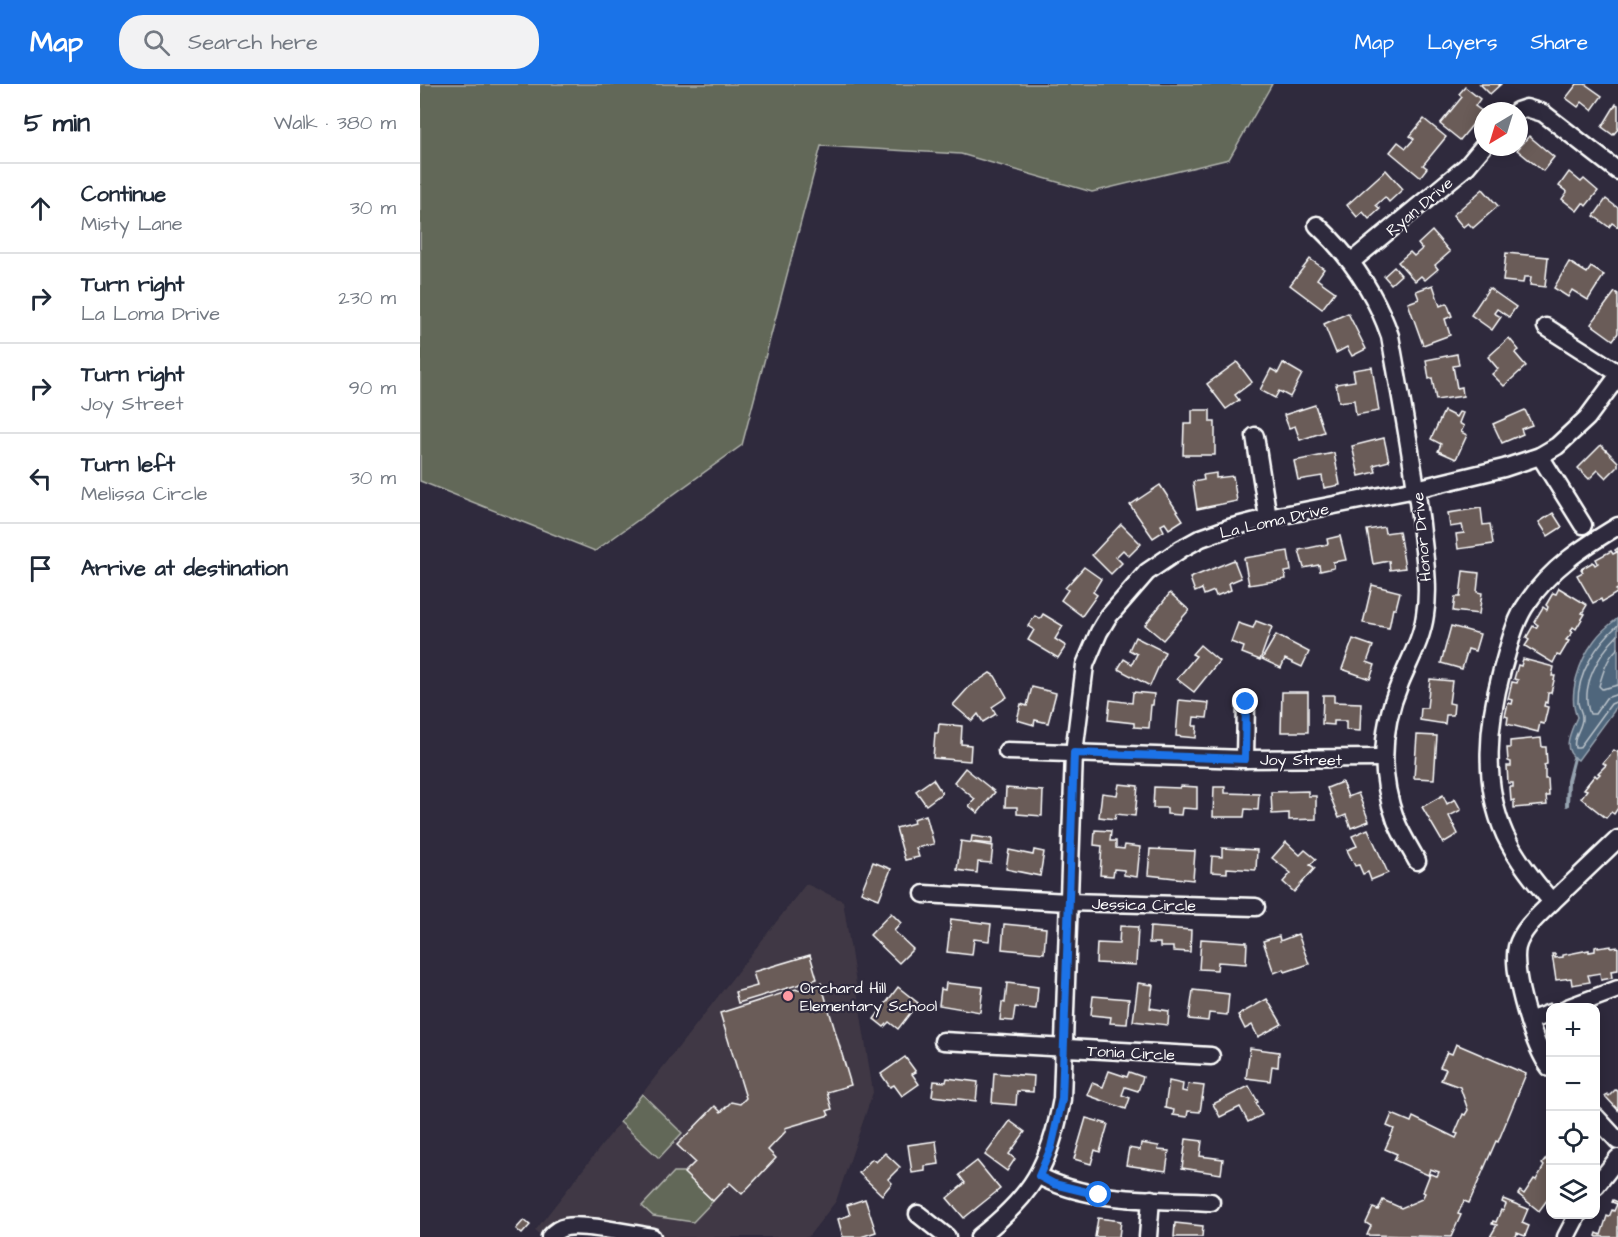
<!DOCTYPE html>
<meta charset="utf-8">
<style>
body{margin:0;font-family:"Architects Daughter",sans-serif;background:#f2f2f3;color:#1f2937}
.controls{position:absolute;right:18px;bottom:18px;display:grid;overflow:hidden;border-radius:12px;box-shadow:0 3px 15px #0003}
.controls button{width:54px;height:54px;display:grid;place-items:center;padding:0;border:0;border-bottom:2px solid #e0e1e3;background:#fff;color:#1f2937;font:30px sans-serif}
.compass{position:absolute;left:1054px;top:18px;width:54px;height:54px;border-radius:50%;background:#fff;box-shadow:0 3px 15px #0003;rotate:218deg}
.stop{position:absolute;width:18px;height:18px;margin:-14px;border:4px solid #1a73e8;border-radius:50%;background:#fff}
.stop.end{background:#1a73e8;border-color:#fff;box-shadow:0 2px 6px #0008}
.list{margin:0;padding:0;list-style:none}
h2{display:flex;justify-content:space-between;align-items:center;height:78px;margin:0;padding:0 24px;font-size:26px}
h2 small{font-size:20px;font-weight:400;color:#747a83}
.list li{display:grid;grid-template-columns:39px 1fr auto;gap:18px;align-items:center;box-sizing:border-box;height:90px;padding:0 24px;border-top:2px solid #e0e1e3}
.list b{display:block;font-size:22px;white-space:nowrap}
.list p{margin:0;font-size:20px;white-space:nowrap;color:#747a83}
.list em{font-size:20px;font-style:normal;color:#747a83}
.icon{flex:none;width:33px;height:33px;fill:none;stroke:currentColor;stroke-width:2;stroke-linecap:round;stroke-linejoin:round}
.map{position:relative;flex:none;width:1198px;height:1153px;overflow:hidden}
header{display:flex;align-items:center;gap:36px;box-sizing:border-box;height:84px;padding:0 30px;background:#1a73e8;color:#fff}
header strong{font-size:28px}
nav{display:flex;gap:33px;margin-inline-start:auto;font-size:21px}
.search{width:420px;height:54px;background:#f2f2f3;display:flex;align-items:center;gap:15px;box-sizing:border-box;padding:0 21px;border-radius:24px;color:#747a83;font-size:22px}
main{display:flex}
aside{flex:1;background:#fff}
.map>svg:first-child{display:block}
</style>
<header>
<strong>Map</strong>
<div class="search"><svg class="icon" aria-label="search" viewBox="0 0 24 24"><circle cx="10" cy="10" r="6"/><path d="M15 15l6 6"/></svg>Search here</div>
<nav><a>Map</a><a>Layers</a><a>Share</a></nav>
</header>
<main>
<aside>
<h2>5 min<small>Walk · 380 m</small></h2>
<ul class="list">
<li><svg class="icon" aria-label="ahead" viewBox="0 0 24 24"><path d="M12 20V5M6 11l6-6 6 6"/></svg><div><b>Continue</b><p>Misty Lane</p></div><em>30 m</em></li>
<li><svg class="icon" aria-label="right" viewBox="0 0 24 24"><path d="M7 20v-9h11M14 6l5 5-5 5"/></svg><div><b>Turn right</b><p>La Loma Drive</p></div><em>230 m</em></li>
<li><svg class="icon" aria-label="right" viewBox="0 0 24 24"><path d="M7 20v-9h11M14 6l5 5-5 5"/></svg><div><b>Turn right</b><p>Joy Street</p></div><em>90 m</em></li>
<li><svg class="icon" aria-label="left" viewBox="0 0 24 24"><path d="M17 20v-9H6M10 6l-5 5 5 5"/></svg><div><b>Turn left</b><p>Melissa Circle</p></div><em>30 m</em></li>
<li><svg class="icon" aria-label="arrive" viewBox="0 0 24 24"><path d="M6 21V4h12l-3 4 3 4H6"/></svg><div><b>Arrive at destination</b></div></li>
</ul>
</aside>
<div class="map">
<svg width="1198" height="1153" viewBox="0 0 1198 1153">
<rect width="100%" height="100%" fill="#2f2a3d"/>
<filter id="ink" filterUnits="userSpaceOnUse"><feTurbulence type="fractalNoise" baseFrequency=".0167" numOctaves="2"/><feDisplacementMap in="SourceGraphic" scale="12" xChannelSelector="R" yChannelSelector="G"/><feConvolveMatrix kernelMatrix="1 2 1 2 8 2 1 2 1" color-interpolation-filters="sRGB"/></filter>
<g filter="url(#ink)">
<path fill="#413945" d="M386,800L423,817L453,1008L416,1117L388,1153H124L115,1147Z"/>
<g fill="#626759" stroke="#b0b3ac" stroke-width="1.5">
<path d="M0,0H852L809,75L672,108L541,70L401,62L322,361L175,467L0,397Z"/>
<path d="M222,1010L262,1049L239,1074L200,1038Z"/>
<path d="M254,1088H264L293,1117L273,1138L233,1132L222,1122Z"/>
</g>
<path fill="#50667b" stroke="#96a3b0" stroke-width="1.5" d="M1198,534V617L1194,627L1158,676C1140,666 1151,648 1157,633C1147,610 1160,576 1174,557C1180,548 1190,540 1198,534Z"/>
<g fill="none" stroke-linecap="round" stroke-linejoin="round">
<g stroke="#b9c2ca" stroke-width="1.5">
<path d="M1198,541C1177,560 1157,589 1158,619C1159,624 1162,628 1162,633C1163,644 1152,652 1155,664H1159L1191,620L1198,617"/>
<path d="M1198,551C1179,570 1159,603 1170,630H1175L1186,614L1198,610"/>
<path d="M1198,564C1187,574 1183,588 1179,602L1182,605L1198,601"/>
</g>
<path stroke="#96a3b0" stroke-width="4" d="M1147,721L1148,697L1154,674"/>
</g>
<g fill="#6b5c59" stroke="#fff" stroke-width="1.5">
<path d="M1060,0H1081L1070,10Z"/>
<path d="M1157,0H1165L1182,12L1172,26L1162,18L1158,23L1146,14Z"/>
<path d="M1045,3L1060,15L1055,22L1063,28L1040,56L1020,40L1042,13L1039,10Z"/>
<path d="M1196,20L1198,21V45L1193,51L1182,43Z"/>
<path d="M1004,35L1026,53L1003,81L1007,84L1000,93L970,68L978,58L986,64L994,55L990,52Z"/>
<path d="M1109,52L1134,73L1123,87L1097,66Z"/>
<path d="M966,86L983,105L969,118L965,113L956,121L960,125L949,135L943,128L937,133L927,121Z"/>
<path d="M1149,88L1161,98L1164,95L1178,107L1166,122L1163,119L1157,127L1142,115L1147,108L1139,102Z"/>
<path d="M1063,105L1078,122L1053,144L1048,139L1043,143L1033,131Z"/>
<path d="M1186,115L1198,124V143L1192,139L1189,143L1174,132Z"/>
<path d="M1012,147L1030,168L1015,181L1018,185L1005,196L1001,192L995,197L978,178L990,168L994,172L1002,165L998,160Z"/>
<path d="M1086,169L1128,173L1125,203L1110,201L1111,193H1104L1103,199L1083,197Z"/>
<path d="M890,175L904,185L897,195L915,208L902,225L870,201Z"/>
<path d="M1149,178L1167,189L1171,183L1184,191L1168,216L1152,206L1148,213L1134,204Z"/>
<path d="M974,183L981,191L971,200L964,192Z"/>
<path d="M1013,201L1020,222L1027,219L1032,232L1025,235L1030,251L1003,261L988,219L999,215L996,207Z"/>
<path d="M1069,204L1096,223L1089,233L1077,225L1074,229L1081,233L1072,246L1051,231Z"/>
<path d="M1195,208L1198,210V249L1193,256L1171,240Z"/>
<path d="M928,229L946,265L932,272L927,263L916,269L904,240Z"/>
<path d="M1089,254L1099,266L1095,269L1106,282L1084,302L1072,290L1078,285L1068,273Z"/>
<path d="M1037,270L1039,281L1033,282L1037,304L1042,303L1043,312L1016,316L1012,294L1009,295L1006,276Z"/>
<path d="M817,278L832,298L815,311L819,316L806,325L787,300Z"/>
<path d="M863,279L882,290L870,313L859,307L855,314L840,306L851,285L858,289Z"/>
<path d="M952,283L959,327L936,331L934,316L919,318L916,300L935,297L933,286Z"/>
<path d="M895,321L904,348L880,356L875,342L869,344L864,331Z"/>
<path d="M772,326H790V338H795V371H763L764,340H772Z"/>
<path d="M1105,326L1112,341L1101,345L1103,350L1082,359L1073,340Z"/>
<path d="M1024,327L1036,333L1039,328L1043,329L1039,339L1044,342L1041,348L1047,351L1036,375L1018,367L1021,360L1011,355Z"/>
<path d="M964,354L969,377L954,381L956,388L939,392L932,362Z"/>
<path d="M1181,361L1198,378V382L1186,394L1178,386L1169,395L1158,384Z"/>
<path d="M914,369L920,401L904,404L902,392L878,396L874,377Z"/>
<path d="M796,389V394L813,392L817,417L777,425L773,398L784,396L783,391Z"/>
<path d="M740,401L763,436L749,445L745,439L741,441L744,447L733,454L710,421Z"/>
<path d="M1061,424L1063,441L1070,440L1073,460L1038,465L1036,450L1044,449L1042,441L1030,443L1028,429Z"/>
<path d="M1133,429L1142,443L1128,452L1119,438Z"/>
<path d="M701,440L721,460L709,472L703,466L696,473L702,479L691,490L672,471Z"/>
<path d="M964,443L965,449L979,447L985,484L970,486L969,477L953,480L947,446Z"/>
<path d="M920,452L926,476L913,478L914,484L900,487L899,481L884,484L879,466L908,460L907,455Z"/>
<path d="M1198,464V505L1196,506L1197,509L1182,518L1181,515L1173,519L1157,491L1163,488L1161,485L1173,478L1175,481L1178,479L1176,475L1191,467L1193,470L1197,468L1195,466Z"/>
<path d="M868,467L871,487L865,488L866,495L829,501L824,474Z"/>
<path d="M814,476L821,494L809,499L811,506L796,512L794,507L784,511L782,505L775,508L770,494Z"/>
<path d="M664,483L681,495L673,508L677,511L662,532L641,516L648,506L645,504Z"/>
<path d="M1043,487L1059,489L1057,508L1062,509L1059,530L1033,527L1035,513H1040Z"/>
<path d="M952,501L980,508L976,524H973L969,544L943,539Z"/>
<path d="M1139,504L1167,521L1162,529L1165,530L1156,545L1153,543L1151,547L1153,548L1146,556L1149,557L1140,572L1137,571L1133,579L1105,562L1109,556L1106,554L1113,542L1116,544L1118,541L1114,538L1123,523L1127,526L1128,523L1126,521L1133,509L1136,510Z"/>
<path d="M750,509L769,526L743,556L725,541Z"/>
<path d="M623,530L643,542L635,555L646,562L638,574L608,556L614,546L608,542L615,532L620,535Z"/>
<path d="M836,537L852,543L840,576L822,569L824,563L811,558L818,539L833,544Z"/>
<path d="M1031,542L1060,550L1055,567L1048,565L1042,585L1021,579Z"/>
<path d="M856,551L889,568L882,583L865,575L861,584L842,575Z"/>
<path d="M715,553L745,568L730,602L698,585L704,575L712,580L717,570L709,566Z"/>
<path d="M933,555L953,562L947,578L955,581L950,595L922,585Z"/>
<path d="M780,561L799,577L774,608L757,595L776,572L772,570Z"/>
<path d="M1103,575L1134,583L1132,592H1135L1131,609H1128L1127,619L1125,618L1124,622L1128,623L1124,640L1120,639L1118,648L1087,640L1088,633L1085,632L1088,619L1092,620L1093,616L1088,615L1092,598L1097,599L1098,596L1094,595L1098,581L1101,582Z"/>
<path d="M570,589L575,592L587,613L572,623L576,630L563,638L558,630L552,637L533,621L549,603Z"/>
<path d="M1010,595L1032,597L1029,619L1034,620L1033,631H1026L1025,640L1000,636L1001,624H1007Z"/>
<path d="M612,603L636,609L628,639L615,636L614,641L597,636L601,620L607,622Z"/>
<path d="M713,608L734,610L733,621H731L729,644L714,643V639L688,636L690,616L712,619Z"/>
<path d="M862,608H888V648H861Z"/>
<path d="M903,611H914V618L941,619L940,647L926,646V637H914V641L902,640Z"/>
<path d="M759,616L789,619L787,634L774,633L773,642H777L776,654L756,652Z"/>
<path d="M519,640L542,642L541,660L551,661L550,677L513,674L515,649H518Z"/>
<path d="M997,651L1017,652L1014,695L994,694Z"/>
<path d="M1121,654L1122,663H1126L1127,680L1124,681L1125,684V695H1128L1129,712H1126L1127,721L1094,724V716L1091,717L1090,703H1093V699H1088L1087,682H1091V678L1088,677L1087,664H1090V657Z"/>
<path d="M1194,666L1197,668L1198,666V724L1194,730L1191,728L1186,734L1161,714L1167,706L1164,705L1175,691L1177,693L1180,690L1178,689L1186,681L1183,679Z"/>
<path d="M545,684L575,708L558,729L549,722L555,715L534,698Z"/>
<path d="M513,695L522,709L506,721L496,707Z"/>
<path d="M922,698L928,713L938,709L949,737L931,744L926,731L919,734L907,704Z"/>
<path d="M699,700L718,702L715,732L696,730L695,735L679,733L682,709L697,711Z"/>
<path d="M761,702L777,703V725L762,724L761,731L747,730V724H733L734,703L760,704Z"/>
<path d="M794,703H805V709L839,710L838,726L825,725L824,733H793Z"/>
<path d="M586,704L623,707L622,732L597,730V723H585Z"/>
<path d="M888,707V712H896V735L869,736V729L852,730L851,708Z"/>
<path d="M1023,711L1027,720L1035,715L1041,726L1029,732L1038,750L1023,759L1002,723Z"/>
<path d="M506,731L514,760L496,764L499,773L485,776L476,744L494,739L493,735Z"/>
<path d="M948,745L968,789L951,796L948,788L943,790L939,781L935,782L927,766L937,762L932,752Z"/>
<path d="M675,746L691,747L690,757H696V764L704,765L705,761L720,763L717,793L704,791V786L694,785L693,792L680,791L682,762L674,761Z"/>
<path d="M552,752L572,755V760L551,758Z"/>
<path d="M541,757L573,762L571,779L558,778L557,789L537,786Z"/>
<path d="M866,758L880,771L885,766L896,775L890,781L895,784L874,808L863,798L871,789L852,774Z"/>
<path d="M802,764L837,766L836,786L807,784V789L791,788L792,772L802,773Z"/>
<path d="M730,765L775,767L773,796L728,791Z"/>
<path d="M589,766L613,771L614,766L624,768L620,792L586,785Z"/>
<path d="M453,778L471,785L459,815L441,808Z"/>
<path d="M471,829L481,839L474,847L493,865L479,879L450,851Z"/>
<path d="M531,835L571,840L569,857L554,855L552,871L527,868Z"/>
<path d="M584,840L626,844L624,869L582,865Z"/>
<path d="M700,842L718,843L716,881L676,879L677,859L699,860Z"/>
<path d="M730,843L771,846L770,868L753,867V863H740V859H729Z"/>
<path d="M878,850L889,880L865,888L864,885L854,889L843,857L859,852L860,857Z"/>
<path d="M781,855L827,858L826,880L798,878L797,886L779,885Z"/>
<path d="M1178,862V864L1191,862V864L1198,863V886L1191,887L1192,894L1181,896L1180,889L1168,891L1170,898L1152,901L1151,894L1136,896L1132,870H1135V874L1143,873V871L1169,866V868L1175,867V863Z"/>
<path d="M390,871L397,895L318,919L315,908L337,902L333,888Z"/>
<path d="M401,899L431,1001L407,1008L412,1025L407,1027L409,1031L365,1044L366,1047L348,1066L356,1074L322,1110L310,1099L293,1117L264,1089L275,1078L257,1061L295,1022L301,1028L311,1018L320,1020L326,1014L300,929L376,905L377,906Z"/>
<path d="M526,899L563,903L560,928L519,921L521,905L525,906Z"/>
<path d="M587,899L618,903L616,925L595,923L593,937L580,936L582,918L585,919Z"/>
<path d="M718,899L733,901L730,924L749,927L748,941L713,937Z"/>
<path d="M478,903L498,919L478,945L469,938L464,943L454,935Z"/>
<path d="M773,906L809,910L807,931L789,929L788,937L769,935Z"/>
<path d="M673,912L709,915L707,940L690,939L691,933L671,931Z"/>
<path d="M847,915L862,940L838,953L832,941L825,945L818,931Z"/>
<path d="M1036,960L1106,990L1078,1058L1076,1057L1049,1119L1044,1117L1038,1130L1041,1131L1031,1153L947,1151L951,1142L946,1139L953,1124L958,1126L963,1116L981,1124L1002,1115L1005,1109L1003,1108L1010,1090L1017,1092L1019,1088L1010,1085L1008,1091L974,1076L977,1070L965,1065L974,1045L967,1042L972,1030L991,1038L993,1033L1036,1054L1038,1050L1035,1049L1043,1030L1045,1031L1048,1026L1040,1003L1021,996L1026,985L1020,983L1027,968L1032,970Z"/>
<path d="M830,964L859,968L858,983L852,982L850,997L826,994Z"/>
<path d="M485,973L496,988L492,990L499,1000L482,1012L474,1001L470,1003L461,990Z"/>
<path d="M689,987L707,993L709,988L723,993L718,1007L705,1003L702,1011L710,1014L706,1025L667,1011L672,999L683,1003Z"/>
<path d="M574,989L614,992L613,1008L597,1007L596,1021L572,1019Z"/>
<path d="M527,994L558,998L556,1017L512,1012L514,997L526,998Z"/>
<path d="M749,997L763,1000L762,1007L767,1008L768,1000L784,1002L780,1028L768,1027L767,1033L753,1031L754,1026L745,1024Z"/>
<path d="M829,1002L838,1018L836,1019L842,1031L828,1038L820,1023L800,1033L793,1020Z"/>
<path d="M1195,1006L1198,1007V1026L1185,1012L1187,1010L1189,1012Z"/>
<path d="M666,1034L688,1040L680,1068L675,1066L671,1080L654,1075Z"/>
<path d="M590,1037L605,1048L589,1070L595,1075L587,1087L565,1071Z"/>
<path d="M766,1055L782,1057L780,1072L803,1075L801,1090L762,1084Z"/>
<path d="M516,1057L519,1080L505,1082V1087L492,1089L488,1061Z"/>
<path d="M721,1059L739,1062L738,1066L749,1067L746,1087L706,1081L709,1064L720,1066Z"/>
<path d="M465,1069L480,1083L468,1095L472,1099L462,1111L439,1089L452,1075L456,1078Z"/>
<path d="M1129,1071L1130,1073V1112L1119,1127L1098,1110L1100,1107L1104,1110L1114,1095L1116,1096L1124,1082L1122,1080Z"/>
<path d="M557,1077L580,1105L544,1134L527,1114L545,1099L539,1091Z"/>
<path d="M445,1115L456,1148L441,1153H423L418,1135L430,1131L427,1121Z"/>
<path d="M1083,1115L1108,1125L1102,1139L1109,1142L1105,1152L1097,1149L1096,1153H1070L1077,1141L1072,1140L1073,1137L1076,1138L1081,1126L1083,1127L1086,1120L1082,1118Z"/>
<path d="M1193,1116L1198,1118V1153H1177L1176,1152L1177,1149L1181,1151L1187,1132L1189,1133L1192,1126L1194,1127L1197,1120L1192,1118Z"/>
<path d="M678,1134L701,1137L699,1153H675Z"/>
<path d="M104,1136L110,1141L102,1150L96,1145Z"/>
<path d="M755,1139L783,1142L782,1153H754Z"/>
</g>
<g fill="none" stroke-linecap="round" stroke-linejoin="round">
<defs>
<g id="minor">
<path d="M1097,27L1106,24L1123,29L1198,87"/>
<path d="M897,141C931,173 955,208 970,252C981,314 993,377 1001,440C1004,470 1010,502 1005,531C1002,555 989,577 980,599C961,644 959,691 976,737C981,750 990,764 997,777"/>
<path d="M932,177L1047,82L1063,63"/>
<path d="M1126,243L1198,289"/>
<path d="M835,352L848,434"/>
<path d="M1120,372L1163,441"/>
<path d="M1198,442C1163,463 1131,484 1108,518C1094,537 1089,563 1082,586C1068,638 1062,700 1085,751C1097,776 1114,797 1132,818L1198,755"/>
<path d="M587,667L825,675L964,674"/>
<path d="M825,675L826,618"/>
<path d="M504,810L648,818L836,823"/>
<path d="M1147,924L1198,905"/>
<path d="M1109,937L1130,929"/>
<path d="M523,957L791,972"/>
<path d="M1130,984C1114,964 1091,888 1097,863C1102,845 1120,830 1132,818"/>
<path d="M1176,1033L1198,1057"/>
<path d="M619,1092C670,1119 735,1115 791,1118"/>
<path d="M1176,1102L1198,1074"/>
<path d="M498,1130L527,1153"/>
<path d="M130,1153C134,1148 140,1144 146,1143C163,1139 212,1150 232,1153"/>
<path d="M559,1153C612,1112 630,1081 642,1015L654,669L665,581L679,548L688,533L727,488L761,465L781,454L809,444L848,434L996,405L1084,384L1120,372L1137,362L1167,334L1198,292"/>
<path d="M728,1153L731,1115"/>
<path d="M1146,1153L1158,1130"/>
</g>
</defs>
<use href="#minor" stroke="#fff" stroke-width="21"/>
<use href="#minor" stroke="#2f2a3d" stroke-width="16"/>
</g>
</g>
<g fill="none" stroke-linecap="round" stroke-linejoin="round" filter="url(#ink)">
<path stroke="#1a73e8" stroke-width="8" d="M679,1111L634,1100L619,1092L631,1064L642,1015L654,669L825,675L826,618"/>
</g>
<circle fill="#ff9aa2" stroke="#2f2a3d" stroke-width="2" cx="368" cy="912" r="6"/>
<g text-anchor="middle" stroke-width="4.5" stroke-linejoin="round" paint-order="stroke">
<g font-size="16" fill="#fff" stroke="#2f2a3d">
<text transform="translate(999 122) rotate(-40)" y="6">Ryan Drive</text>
<text transform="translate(854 436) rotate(-13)" y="6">La Loma Drive</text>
<text transform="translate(1001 453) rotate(-95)" y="6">Honor Drive</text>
<text x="881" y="681">Joy Street</text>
<text transform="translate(724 820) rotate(1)" y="6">Jessica Circle</text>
<text transform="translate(711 968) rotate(3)" y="6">Tonia Circle</text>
</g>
<g font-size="16" fill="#fff" stroke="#2f2a3d" text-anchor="start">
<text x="380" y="909">Orchard Hill<tspan x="380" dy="18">Elementary School</tspan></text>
</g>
</g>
</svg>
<div class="controls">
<button>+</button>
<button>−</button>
<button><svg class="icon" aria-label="locate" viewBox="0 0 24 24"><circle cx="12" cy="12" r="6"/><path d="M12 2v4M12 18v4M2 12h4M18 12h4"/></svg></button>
<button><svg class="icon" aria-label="layers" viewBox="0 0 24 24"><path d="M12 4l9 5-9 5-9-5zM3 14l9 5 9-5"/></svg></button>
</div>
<svg class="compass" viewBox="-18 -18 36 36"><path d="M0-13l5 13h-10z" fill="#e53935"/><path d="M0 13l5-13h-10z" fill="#747a83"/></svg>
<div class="stop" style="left:679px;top:1111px"></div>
<div class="stop end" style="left:826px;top:618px"></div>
</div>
</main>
